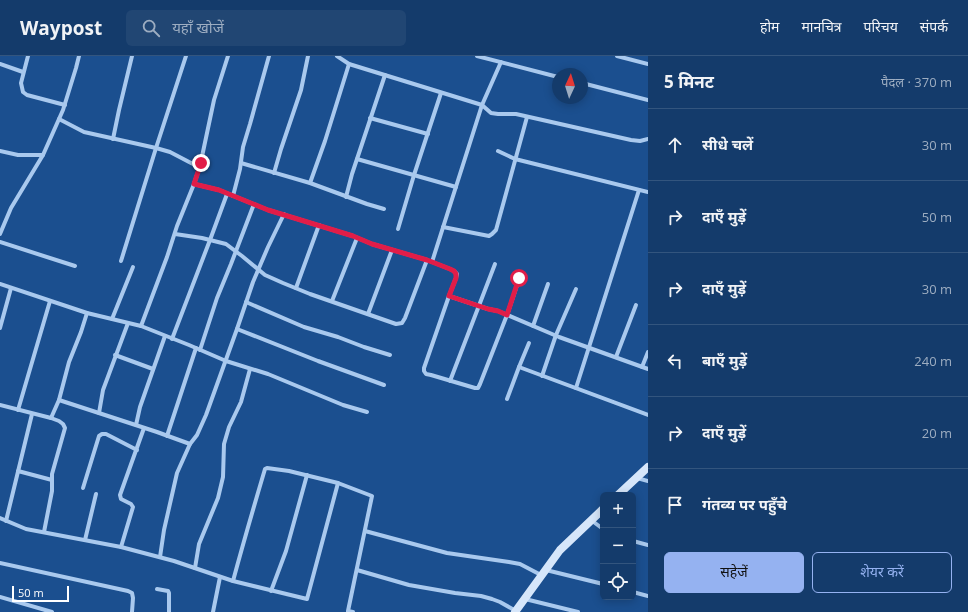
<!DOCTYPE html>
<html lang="hi">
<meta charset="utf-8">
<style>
body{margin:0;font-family:"Open Sans","Noto Sans Devanagari",sans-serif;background:#214673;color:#f1f3f6}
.controls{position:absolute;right:12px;bottom:12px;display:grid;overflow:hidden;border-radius:6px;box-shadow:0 2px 10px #0003}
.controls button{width:36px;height:36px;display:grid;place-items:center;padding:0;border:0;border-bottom:1px solid #33557e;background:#143b6b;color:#f1f3f6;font:20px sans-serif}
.compass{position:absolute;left:552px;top:12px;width:36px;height:36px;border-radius:50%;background:#143b6b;box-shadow:0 2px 10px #0003;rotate:4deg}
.scale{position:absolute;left:12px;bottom:10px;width:57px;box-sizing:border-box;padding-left:4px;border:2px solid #fff;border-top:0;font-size:11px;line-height:14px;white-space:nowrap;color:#fff;-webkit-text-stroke:3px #1b4f8f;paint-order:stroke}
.stop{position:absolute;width:12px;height:12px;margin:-9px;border:3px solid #e11d48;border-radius:50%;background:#fff}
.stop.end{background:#e11d48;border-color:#fff;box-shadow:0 1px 4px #0008}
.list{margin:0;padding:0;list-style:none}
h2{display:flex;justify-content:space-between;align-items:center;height:52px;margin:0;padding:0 16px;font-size:17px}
h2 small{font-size:13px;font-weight:400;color:#9dadc1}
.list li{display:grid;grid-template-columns:26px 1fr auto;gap:12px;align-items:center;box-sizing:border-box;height:72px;padding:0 16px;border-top:1px solid #33557e}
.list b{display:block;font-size:15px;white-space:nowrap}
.list em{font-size:13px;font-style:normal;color:#9dadc1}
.actions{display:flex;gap:8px;padding:12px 16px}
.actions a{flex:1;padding:9px 0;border:1px solid #95b2f1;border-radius:6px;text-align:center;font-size:14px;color:#95b2f1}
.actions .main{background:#95b2f1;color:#111}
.icon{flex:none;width:22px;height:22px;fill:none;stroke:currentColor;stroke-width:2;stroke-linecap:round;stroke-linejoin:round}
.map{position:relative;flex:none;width:648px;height:556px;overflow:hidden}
header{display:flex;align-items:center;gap:24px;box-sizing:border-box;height:56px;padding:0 20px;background:#143b6b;border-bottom:1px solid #33557e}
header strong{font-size:19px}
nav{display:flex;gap:22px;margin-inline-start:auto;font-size:14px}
.search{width:280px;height:36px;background:#214673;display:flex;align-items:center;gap:10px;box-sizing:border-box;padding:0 14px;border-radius:6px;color:#9dadc1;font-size:15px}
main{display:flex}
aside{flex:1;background:#143b6b}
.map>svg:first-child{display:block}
</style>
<header>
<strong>Waypost</strong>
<div class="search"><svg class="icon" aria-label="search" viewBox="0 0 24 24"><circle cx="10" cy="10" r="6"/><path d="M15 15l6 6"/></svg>यहाँ खोजें</div>
<nav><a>होम</a><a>मानचित्र</a><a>परिचय</a><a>संपर्क</a></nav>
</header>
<main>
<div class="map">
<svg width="648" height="556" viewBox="0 0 648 556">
<rect width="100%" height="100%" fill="#1b4f8f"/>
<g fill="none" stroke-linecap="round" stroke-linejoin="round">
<g stroke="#a9c9ee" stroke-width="4">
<path d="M28,0L21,27L23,36L27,39L65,49"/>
<path d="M337,0L349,8L482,49L491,57L498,58H516L631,84L640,85L648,83"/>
<path d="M477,0L558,21"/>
<path d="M617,0L648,8"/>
<path d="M0,8L23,16"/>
<path d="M582,27L648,44"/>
<path d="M370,62L428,78"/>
<path d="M59,63L84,76L156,92L170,96L191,107L200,110"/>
<path d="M113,83L119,54L132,0"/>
<path d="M0,95L18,99H43L63,54L76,12L79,0"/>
<path d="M498,95L515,103L648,136"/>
<path d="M357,103L456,131"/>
<path d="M241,107L310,127L367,148L384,153"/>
<path d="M274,117L281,93L301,34L308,0"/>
<path d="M310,127L325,85L349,8"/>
<path d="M194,128L219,134L268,154L353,180L372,188L427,204L450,213L454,215L457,218L456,222L449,240L488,253L498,255L559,281L648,313"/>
<path d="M233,140L240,113L243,91L250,68L269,0"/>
<path d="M346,141L352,118L385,19"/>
<path d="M443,171L489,180L492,178L496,174L527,61"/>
<path d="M398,173L414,119L441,37"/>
<path d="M0,178L11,152L43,99"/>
<path d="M175,178L202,182L226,188L242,200L265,219L283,227L310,238L396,268L402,267L405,262L427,204"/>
<path d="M0,186L75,210"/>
<path d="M121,205L156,92L186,0"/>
<path d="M432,206L482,49L501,6"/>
<path d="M0,228L87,257"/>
<path d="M296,232L319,169"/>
<path d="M449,240L424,312V315L426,318L431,319L475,332H478L480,328L507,259L519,223"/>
<path d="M332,245L357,182"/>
<path d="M246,246L304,271L338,281L364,291L390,299"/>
<path d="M368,258L392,194"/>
<path d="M112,263L133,211"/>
<path d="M141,270L189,289L226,305L268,318L343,349L367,356"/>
<path d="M533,270L548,228"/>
<path d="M0,272L11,232"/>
<path d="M237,273L318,305L384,329"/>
<path d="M172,283L210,184L227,138"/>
<path d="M200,294L217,242L231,208L254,148"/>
<path d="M115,299L153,313"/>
<path d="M616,301L636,249"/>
<path d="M519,311L529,287"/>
<path d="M642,311L648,296"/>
<path d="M542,320L556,279L576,233"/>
<path d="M450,325L495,208"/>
<path d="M576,332L639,134"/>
<path d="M507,343L519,311L648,359"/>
<path d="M59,344L157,376L190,388"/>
<path d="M0,349L51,362L59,344L69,306L81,276L87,257L141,270L167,201L177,170L194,128L200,110L214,44L228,0"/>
<path d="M18,354L50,245"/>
<path d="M99,357L103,334L128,267"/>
<path d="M136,369L140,351L165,280"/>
<path d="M167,380L196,292"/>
<path d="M18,415L52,424"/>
<path d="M637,422L648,425"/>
<path d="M83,432L99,380L102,378H106L137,394"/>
<path d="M0,462L26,473L121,491L174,505L233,525L307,543L338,427"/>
<path d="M591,464L603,473"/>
<path d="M6,465L32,358"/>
<path d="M365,475L447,497L509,506L520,508L541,519"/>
<path d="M44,476L52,435V418L65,372L63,368L59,365L51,362"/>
<path d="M85,484L96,438"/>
<path d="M633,485L648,489"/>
<path d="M121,491L133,451L131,448L121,443L120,439L144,372"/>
<path d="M160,501L164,474L177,417L190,388L197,379L206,359L237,273L253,226L268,191L284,158"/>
<path d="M0,507L128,535L132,537L133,542L132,556"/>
<path d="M195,512L199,488L218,442L223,421L224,388L229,371L241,346L250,313"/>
<path d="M357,514L409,529L455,537L481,540L492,543L500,546L516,555"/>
<path d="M546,514L603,528"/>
<path d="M233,525C243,488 254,450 265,413L267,412L289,415L338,427L372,440L348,555L353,556"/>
<path d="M157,533L168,535L169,537V556"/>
<path d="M271,535L286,495L307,419"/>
<path d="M633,536L648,540"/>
<path d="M0,541L52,556"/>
<path d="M525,543L578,556"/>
<path d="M213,556L220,521"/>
</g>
<g stroke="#d6e6fa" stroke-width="8">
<path d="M618,439L648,411"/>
<path d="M515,556L560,494L603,453"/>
</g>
</g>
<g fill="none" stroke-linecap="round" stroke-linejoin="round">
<path stroke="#e11d48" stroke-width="5" d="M201,107L194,128L219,134L268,154L353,180L372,188L427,204L450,213L454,215L456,218V222L449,240L488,253L498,255L507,259L519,222"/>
</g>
</svg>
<div class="controls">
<button>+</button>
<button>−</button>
<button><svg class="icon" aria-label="locate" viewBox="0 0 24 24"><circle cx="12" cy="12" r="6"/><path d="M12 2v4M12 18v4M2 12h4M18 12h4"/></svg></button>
</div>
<svg class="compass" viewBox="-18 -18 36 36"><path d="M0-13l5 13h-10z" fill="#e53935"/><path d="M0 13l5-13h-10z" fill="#9dadc1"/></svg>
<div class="scale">50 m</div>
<div class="stop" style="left:519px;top:222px"></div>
<div class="stop end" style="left:201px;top:107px"></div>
</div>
<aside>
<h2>5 मिनट<small>पैदल · 370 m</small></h2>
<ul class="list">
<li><svg class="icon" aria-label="ahead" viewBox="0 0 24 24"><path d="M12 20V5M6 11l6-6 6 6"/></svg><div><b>सीधे चलें</b></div><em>30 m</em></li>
<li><svg class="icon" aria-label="right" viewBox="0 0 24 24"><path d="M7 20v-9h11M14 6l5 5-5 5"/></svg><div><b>दाएँ मुड़ें</b></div><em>50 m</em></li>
<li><svg class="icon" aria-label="right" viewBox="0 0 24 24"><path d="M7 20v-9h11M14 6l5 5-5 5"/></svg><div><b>दाएँ मुड़ें</b></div><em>30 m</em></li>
<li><svg class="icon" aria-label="left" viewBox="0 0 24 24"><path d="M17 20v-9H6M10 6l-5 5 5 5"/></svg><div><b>बाएँ मुड़ें</b></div><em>240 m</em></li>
<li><svg class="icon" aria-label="right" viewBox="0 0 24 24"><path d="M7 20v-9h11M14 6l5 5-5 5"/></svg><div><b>दाएँ मुड़ें</b></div><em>20 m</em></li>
<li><svg class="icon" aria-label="arrive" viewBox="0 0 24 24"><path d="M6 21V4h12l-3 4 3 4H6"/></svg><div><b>गंतव्य पर पहुँचे</b></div></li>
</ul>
<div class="actions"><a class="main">सहेजें</a><a>शेयर करें</a></div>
</aside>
</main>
